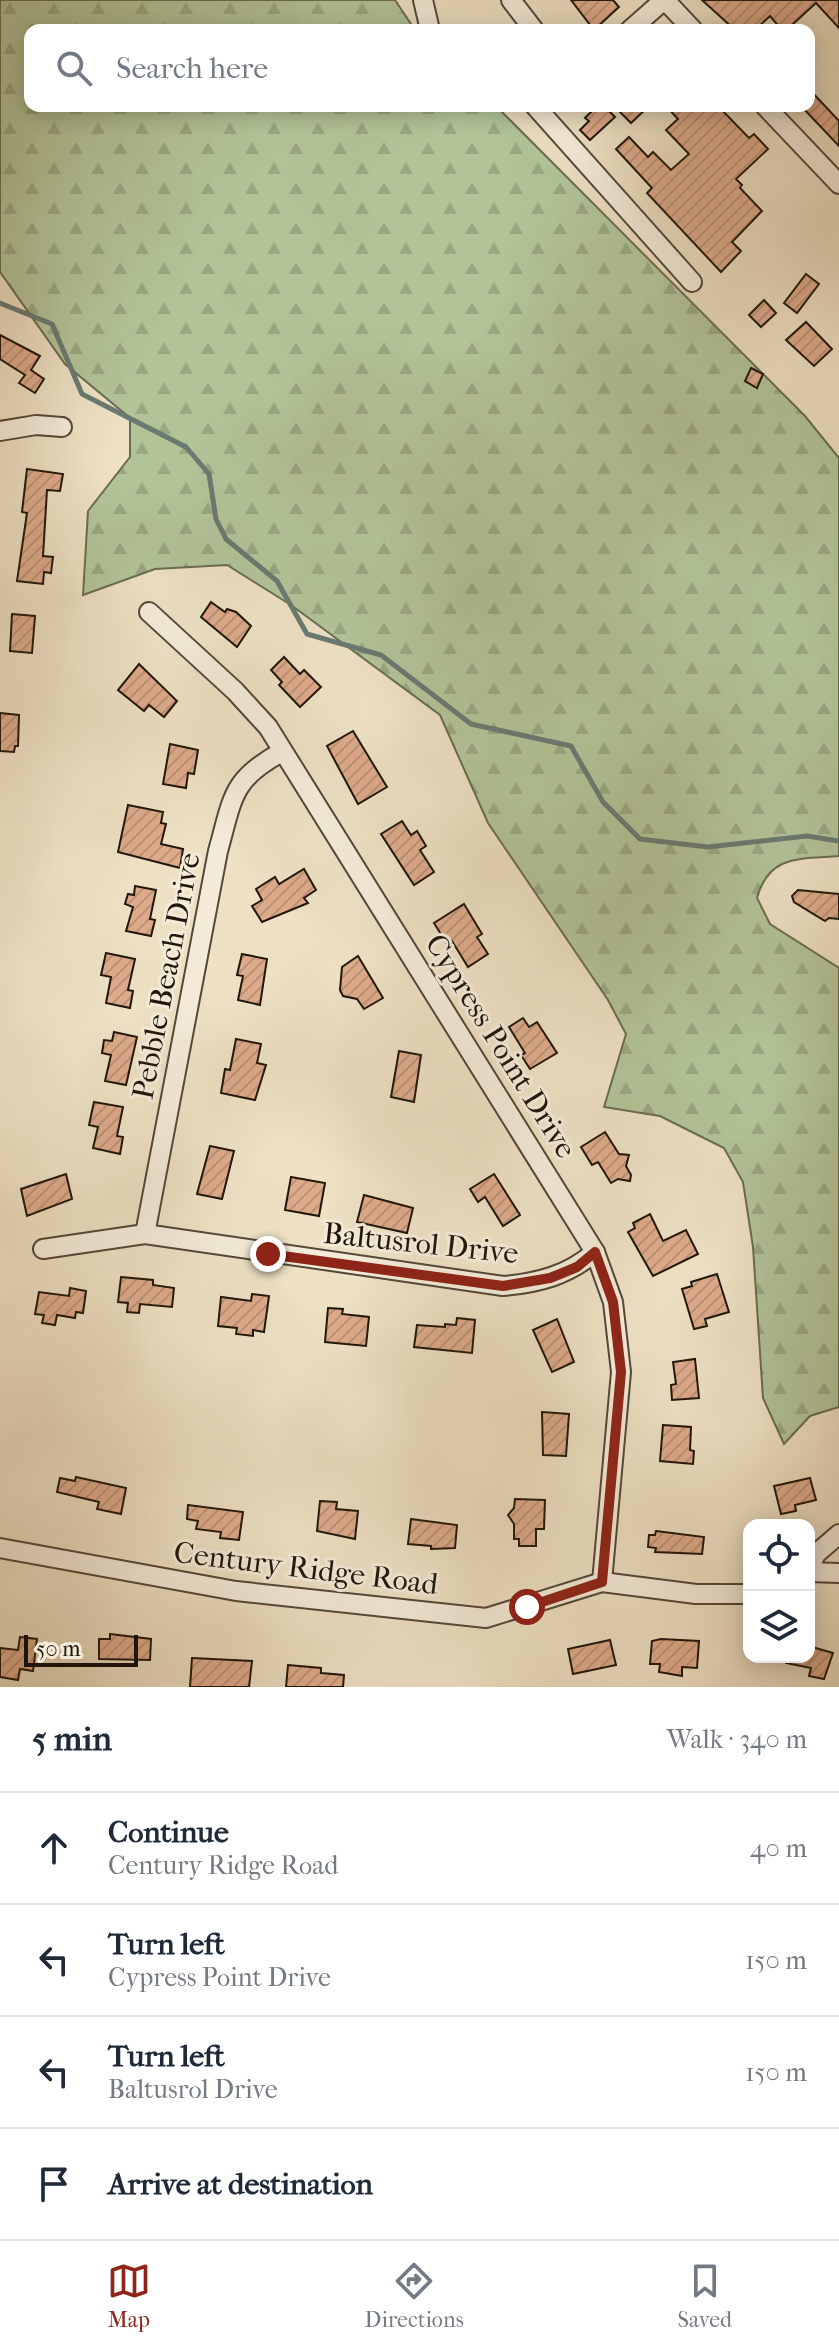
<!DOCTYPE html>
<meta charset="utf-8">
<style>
body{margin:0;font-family:"IM FELL French Canon",serif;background:#f2f2f3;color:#1f2937}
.controls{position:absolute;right:24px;bottom:24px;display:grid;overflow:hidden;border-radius:16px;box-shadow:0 4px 20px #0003}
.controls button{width:72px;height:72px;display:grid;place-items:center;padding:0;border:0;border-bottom:2px solid #e0e1e3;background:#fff;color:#1f2937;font:40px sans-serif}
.scale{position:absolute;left:24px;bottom:20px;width:114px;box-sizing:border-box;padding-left:8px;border:4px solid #20160b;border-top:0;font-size:22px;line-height:28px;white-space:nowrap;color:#20160b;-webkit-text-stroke:6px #f3ebd8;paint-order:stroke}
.stop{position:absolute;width:24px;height:24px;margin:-18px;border:6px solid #8f2418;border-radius:50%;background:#fff}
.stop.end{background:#8f2418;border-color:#fff;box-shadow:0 2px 8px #0008}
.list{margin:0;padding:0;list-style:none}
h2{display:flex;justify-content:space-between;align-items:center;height:104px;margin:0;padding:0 32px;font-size:34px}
h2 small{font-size:26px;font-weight:400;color:#747a83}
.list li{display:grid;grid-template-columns:52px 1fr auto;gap:24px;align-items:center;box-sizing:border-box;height:112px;padding:0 32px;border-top:2px solid #e0e1e3}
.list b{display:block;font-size:30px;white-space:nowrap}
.list p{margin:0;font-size:26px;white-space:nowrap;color:#747a83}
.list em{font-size:26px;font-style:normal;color:#747a83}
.icon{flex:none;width:44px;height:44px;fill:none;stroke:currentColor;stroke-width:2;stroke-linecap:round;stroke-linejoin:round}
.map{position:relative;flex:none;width:839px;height:1687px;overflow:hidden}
.search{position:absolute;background:#fff;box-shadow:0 4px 20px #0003;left:24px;right:24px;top:24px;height:88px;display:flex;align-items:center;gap:20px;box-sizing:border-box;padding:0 28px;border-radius:16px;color:#747a83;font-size:30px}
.sheet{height:552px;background:#fff}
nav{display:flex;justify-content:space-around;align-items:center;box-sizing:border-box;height:112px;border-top:2px solid #e0e1e3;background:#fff;font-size:22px;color:#747a83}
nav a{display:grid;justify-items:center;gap:4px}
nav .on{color:#8f2418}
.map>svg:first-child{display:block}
</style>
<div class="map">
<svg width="839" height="1687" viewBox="0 0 839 1687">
<defs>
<pattern id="forest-firs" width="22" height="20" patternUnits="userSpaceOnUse" patternTransform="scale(2)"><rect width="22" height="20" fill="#b2c398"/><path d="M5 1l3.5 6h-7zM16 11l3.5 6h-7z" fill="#99a782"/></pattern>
<pattern id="building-hatch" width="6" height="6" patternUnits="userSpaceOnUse" patternTransform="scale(2)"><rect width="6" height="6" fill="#ddaa8a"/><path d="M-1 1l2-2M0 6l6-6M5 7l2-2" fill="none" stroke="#bd9276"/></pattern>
</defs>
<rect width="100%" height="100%" fill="#ede0c3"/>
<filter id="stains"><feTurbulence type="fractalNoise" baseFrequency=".0025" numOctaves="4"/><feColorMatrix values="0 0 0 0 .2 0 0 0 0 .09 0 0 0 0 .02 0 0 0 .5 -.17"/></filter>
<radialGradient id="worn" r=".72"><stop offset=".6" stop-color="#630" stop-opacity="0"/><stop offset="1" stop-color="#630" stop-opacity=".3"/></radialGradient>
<path fill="url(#forest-firs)" stroke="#696c52" stroke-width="2" d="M0,0H395L415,30H30V106H496L805,416L839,458V856C801,859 769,854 757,898L770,924L839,968V1407L810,1416L784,1444L763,1398L753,1247L743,1182L724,1148L660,1116L604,1107L626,1034L608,1000L488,823L440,715L291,605L227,565L155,569L83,595L88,511L130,457V418L65,364L0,272Z"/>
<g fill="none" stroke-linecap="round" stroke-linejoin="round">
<path stroke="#697a71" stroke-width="5" d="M0,303L52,324L82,394L186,447L209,474L216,519L226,539L277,581L307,634L381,655L471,724L571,746L603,802L640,839L708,847L807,836L839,841"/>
</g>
<g fill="url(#building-hatch)" stroke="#20160b" stroke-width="2">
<path d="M571,0H613L619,7L594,30Z"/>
<path d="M702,0H839V28L816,3L793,24L799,30H782L770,16L755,30H735Z"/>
<path d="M809,89L839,121V146L801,106H809Z"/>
<path d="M597,106H604L615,117L590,140L580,130L589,121L585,118Z"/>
<path d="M614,106H649L631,123Z"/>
<path d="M666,106H718L749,138L754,134L768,149L736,179L742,185L740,188L762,211L732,242L741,251L721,272L647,193L652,188L616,149L629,137L648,157L653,152L671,170L689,154L666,130L678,119Z"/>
<path d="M806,274L819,284L797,313L784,303Z"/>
<path d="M764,300L776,313L761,327L749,315Z"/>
<path d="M806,322L832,349L814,366L786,340Z"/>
<path d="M0,335L40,356L31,370L44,379L35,393L19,383L25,375L0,359Z"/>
<path d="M751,368L763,374L757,388L745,381Z"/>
<path d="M27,469L63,474L60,491L47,490L43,556L53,557L51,573L44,572L43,584L17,581L27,513L22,512Z"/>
<path d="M211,602L225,612L227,609L236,612L251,626L237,647L201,617Z"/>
<path d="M12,614L35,616L32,653L10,651Z"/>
<path d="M284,657L300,674L304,670L321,687L300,707L279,685L282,682L271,670Z"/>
<path d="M139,664L177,701L164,717L149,705L144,711L118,690Z"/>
<path d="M0,713L19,715L18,746H15L14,752L0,751Z"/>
<path d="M353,731L387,787L358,804L327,746Z"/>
<path d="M170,744L198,750L194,774L188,773L186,788L163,784Z"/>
<path d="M128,805L163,812L161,823L166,824L161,844L183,849L180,868L118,852Z"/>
<path d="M402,821L411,835L417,831L426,846L420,850L434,872L414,885L381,834Z"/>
<path d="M304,869L316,890L304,898L308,903L262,922L252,906L262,900L256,889L275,877L279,884Z"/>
<path d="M135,886L156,890L150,919L155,920L151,936L126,931L133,907L125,904L128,894L134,895Z"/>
<path d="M798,890L839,894V919L829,918L825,921L794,902L792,896Z"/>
<path d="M464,904L482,934L477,937L488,954L468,967L452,941L447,944L434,923Z"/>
<path d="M106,953L135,959L128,990L133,991L130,1008L106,1003L111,977L101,975Z"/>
<path d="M242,954L267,959L260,1005L238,1000L243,976L237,975Z"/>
<path d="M358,956L383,998L364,1009L357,999L343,996L340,990L342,967Z"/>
<path d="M523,1018L529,1027L537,1022L557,1053L530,1069L521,1055L525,1053L509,1027Z"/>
<path d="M114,1032L137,1037L126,1085L105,1081L111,1055L102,1053L104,1040L112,1041Z"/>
<path d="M236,1039L261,1044L257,1063L266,1065L255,1100L221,1093L225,1069L230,1070Z"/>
<path d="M399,1051L421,1055L414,1102L391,1097Z"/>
<path d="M94,1102L123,1107L117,1136L123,1137L120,1154L93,1148L98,1127L89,1125Z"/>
<path d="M605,1132L619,1154L629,1155L626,1166L631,1175L630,1181L618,1179L611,1183L598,1162L592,1165L581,1147Z"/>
<path d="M210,1146L234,1151L222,1199L197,1194Z"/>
<path d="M66,1174L72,1199L27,1216L21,1189Z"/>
<path d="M494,1174L520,1215L503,1226L485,1197L478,1202L470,1189Z"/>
<path d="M291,1177L325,1183L319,1216L285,1210Z"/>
<path d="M364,1195L413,1208L407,1233L357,1222Z"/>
<path d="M650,1214L663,1241L686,1230L698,1254L653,1276L628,1232L635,1228L633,1223Z"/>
<path d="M717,1274L729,1312L705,1319L707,1326L694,1329L682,1289L692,1286L691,1282Z"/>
<path d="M121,1277L153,1280V1285L174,1288L172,1307L140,1304L139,1313L127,1312L128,1303L118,1302Z"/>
<path d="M70,1288L86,1291L83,1313L76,1312L75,1318L57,1315L55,1325L42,1323L44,1315L35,1314L39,1292L69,1296Z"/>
<path d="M252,1294L269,1296L264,1332L253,1330V1336L236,1334L237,1328L218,1326L221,1297L251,1301Z"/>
<path d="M328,1308L343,1309L342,1314L369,1317L366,1346L325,1342Z"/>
<path d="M457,1318L475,1320L472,1353L414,1347L417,1325L445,1327V1324L456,1325Z"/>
<path d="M557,1319L574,1362L552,1372L533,1330Z"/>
<path d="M695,1359L699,1398L672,1400L671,1385L676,1384L673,1362Z"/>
<path d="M542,1412L569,1414L566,1456L543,1455Z"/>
<path d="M663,1425L691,1427L690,1450L694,1451L693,1464L660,1461Z"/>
<path d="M76,1477L126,1488L121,1514L97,1509L99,1502L57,1492L60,1478L75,1481Z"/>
<path d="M810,1478L816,1500L795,1505L796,1511L781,1514L774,1486Z"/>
<path d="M515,1499L545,1500L544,1529H536V1546H519V1539H514V1524L508,1515L514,1508Z"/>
<path d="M320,1501L337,1502L336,1509L358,1511L355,1539L317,1531Z"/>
<path d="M188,1505L243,1512L239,1540L220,1538L221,1532L196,1529L198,1521L187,1519Z"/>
<path d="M411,1519L457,1525L455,1548L431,1549V1546L408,1544Z"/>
<path d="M656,1531L704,1537L702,1554L655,1552L656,1548L648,1547L649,1535H655Z"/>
<path d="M110,1634L151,1639L150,1660L99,1659V1639H110Z"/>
<path d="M20,1637L37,1639L33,1671L20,1669L18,1680L0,1677V1648L18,1650Z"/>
<path d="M661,1639L699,1641L697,1668L682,1667V1676L659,1672L660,1664H650L652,1641Z"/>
<path d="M610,1640L616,1665L573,1674L568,1649Z"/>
<path d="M812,1647L833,1653L824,1679L809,1676L811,1668L786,1663V1657H809Z"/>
<path d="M192,1658L252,1661L249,1687H190Z"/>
<path d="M288,1665L321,1668V1673L344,1675L343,1687H286Z"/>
</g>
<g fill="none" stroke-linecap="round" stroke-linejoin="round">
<defs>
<g id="minor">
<path d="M423,0L430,30"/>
<path d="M511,0L534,30"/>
<path d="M665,0L693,30"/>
<path d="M630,30L664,0"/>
<path d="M535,106L692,282"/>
<path d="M765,106L839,184"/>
<path d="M0,431L36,425L62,427"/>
<path d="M149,612L235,691L268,727L595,1252L613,1302L621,1372L602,1582"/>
<path d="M145,1234L218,851C233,798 231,779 282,752"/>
<path d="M43,1249L145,1234L503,1286C539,1283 568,1275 595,1252"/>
<path d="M0,1548L236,1591L486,1618L602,1582L696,1594H749"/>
<path d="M809,1570L816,1554L839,1534"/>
<path d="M809,1572L839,1573"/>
</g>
</defs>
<use href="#minor" stroke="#534839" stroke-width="22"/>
<use href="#minor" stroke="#f3ebd8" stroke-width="18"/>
</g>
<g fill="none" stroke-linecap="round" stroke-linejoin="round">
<path stroke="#8f2418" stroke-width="10" d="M268,1254L503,1286L550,1278L577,1267L595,1252L613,1302L621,1372L602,1582L527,1607"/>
</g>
<g text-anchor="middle" stroke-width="6" stroke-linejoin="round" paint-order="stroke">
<g font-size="30" fill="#20160b" stroke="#f3ebd8">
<text transform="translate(166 976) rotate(-79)" y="10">Pebble Beach Drive</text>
<text transform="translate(501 1046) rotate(58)" y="10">Cypress Point Drive</text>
<text transform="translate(421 1243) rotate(6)" y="10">Baltusrol Drive</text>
<text transform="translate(306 1568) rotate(7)" y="10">Century Ridge Road</text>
</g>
</g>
<rect width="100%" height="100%" filter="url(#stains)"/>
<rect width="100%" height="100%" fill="url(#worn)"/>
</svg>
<div class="controls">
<button><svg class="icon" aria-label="locate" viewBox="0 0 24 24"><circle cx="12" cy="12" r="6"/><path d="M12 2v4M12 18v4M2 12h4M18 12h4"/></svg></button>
<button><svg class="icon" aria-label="layers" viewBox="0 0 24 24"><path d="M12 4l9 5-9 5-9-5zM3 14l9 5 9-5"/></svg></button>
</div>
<div class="scale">50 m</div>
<div class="stop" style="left:527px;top:1607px"></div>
<div class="stop end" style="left:268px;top:1254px"></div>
<div class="search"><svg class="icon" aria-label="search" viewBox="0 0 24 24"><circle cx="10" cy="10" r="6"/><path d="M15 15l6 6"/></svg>Search here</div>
</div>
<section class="sheet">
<h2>5 min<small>Walk · 340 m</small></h2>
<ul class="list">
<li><svg class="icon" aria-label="ahead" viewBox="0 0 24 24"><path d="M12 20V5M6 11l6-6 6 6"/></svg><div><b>Continue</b><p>Century Ridge Road</p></div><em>40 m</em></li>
<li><svg class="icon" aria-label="left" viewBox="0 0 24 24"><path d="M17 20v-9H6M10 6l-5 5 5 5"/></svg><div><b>Turn left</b><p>Cypress Point Drive</p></div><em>150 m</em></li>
<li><svg class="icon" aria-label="left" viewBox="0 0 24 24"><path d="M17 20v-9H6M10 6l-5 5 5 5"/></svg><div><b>Turn left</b><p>Baltusrol Drive</p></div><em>150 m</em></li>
<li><svg class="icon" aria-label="arrive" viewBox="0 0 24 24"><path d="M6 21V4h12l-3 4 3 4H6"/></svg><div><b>Arrive at destination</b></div></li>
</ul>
</section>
<nav>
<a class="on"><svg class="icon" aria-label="map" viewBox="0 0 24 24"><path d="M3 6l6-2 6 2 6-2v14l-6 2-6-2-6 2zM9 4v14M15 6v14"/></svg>Map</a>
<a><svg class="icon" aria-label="directions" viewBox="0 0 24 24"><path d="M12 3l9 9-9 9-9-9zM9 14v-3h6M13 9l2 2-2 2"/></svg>Directions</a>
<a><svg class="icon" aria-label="saved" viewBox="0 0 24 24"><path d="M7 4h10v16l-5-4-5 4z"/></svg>Saved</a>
</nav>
